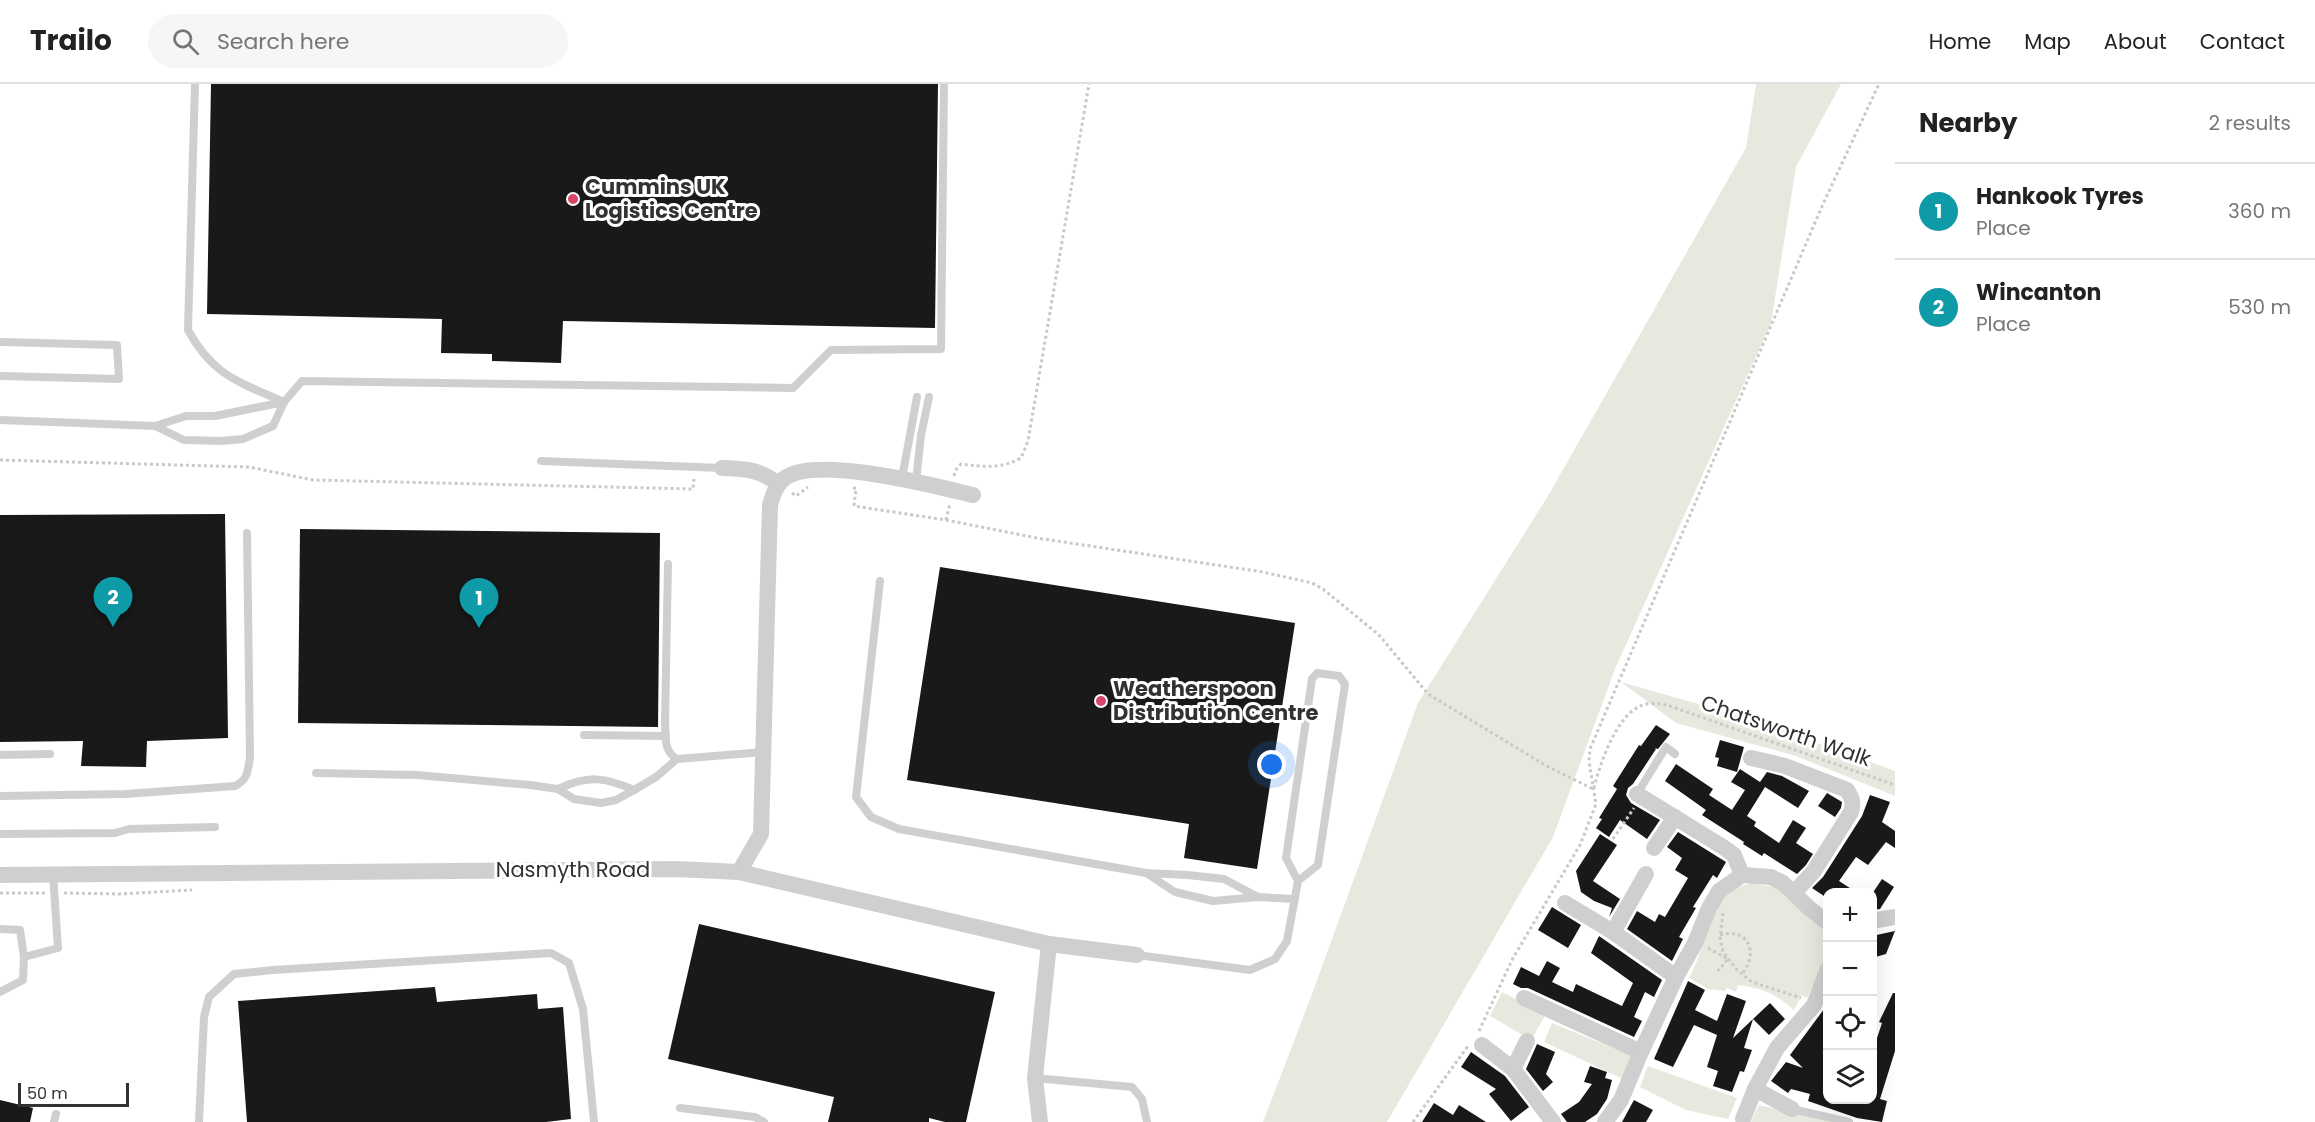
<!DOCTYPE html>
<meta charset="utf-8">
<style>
body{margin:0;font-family:Poppins,sans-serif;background:#f6f6f6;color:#222}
.controls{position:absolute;right:18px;bottom:18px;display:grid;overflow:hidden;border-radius:12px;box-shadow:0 6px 24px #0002}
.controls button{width:54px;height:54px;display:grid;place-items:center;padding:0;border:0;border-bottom:2px solid #e0e0e0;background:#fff;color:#222;font:30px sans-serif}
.scale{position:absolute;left:18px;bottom:15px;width:111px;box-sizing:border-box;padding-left:6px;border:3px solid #323232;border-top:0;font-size:16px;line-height:21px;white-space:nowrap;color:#323232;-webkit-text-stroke:4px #fff;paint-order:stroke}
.you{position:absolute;left:1272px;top:681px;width:21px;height:21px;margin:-15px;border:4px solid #fff;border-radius:50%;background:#1a73e8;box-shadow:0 0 0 9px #1a73e833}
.badge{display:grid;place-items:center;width:39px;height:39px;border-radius:50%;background:#d74568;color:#fff;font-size:20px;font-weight:700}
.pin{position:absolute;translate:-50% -50px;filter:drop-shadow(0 2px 3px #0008)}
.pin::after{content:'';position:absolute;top:32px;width:21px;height:18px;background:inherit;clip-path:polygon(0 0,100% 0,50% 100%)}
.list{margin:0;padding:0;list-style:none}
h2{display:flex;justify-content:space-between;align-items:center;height:78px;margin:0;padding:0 24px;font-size:26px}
h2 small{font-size:20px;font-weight:400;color:#767676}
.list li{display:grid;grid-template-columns:39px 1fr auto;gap:18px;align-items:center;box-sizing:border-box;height:96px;padding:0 24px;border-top:2px solid #e0e0e0}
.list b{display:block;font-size:22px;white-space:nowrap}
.list p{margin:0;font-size:20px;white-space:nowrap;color:#767676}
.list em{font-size:20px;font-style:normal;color:#767676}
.icon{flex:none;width:33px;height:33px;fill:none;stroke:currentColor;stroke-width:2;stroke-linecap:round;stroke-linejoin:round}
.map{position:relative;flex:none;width:1895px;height:1038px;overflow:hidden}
header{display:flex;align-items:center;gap:36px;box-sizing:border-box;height:84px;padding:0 30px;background:#fff;border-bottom:2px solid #e0e0e0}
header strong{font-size:28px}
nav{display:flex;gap:33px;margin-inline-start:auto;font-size:21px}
.search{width:420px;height:54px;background:#f6f6f6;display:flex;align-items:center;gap:15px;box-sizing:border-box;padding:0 21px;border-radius:33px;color:#767676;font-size:22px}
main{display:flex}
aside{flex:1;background:#fff}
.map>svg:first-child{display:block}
</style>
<header>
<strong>Trailo</strong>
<div class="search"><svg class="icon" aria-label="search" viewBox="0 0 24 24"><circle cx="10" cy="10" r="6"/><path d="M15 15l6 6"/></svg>Search here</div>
<nav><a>Home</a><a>Map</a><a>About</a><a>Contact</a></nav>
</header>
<main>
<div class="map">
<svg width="1895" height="1038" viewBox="0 0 1895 1038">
<rect width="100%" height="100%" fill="#fff"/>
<g fill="#e6eade">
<path d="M1756,0H1841L1796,83L1771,239L1615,585L1553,753L1387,1038H1263L1312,910L1418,619L1548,412L1746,64Z"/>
<path d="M1621,598L1758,637L1895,687V712L1796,672L1676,639Z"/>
<path d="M1751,799L1779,804L1824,846C1832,867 1816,895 1807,914L1802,911L1794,926C1776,910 1762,904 1738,901L1736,908L1727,904L1725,907L1708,905L1689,894L1697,877L1713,829L1725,810L1738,803Z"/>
<path d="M1502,908L1546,930L1531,956L1490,932Z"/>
<path d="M1552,939L1635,973L1623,995L1544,958Z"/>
<path d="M1648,982L1737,1014L1728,1035L1686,1026L1640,1003Z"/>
<path d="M1759,1021L1832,1038H1751Z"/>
</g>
<g fill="#191919">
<path d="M211,0H938L935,244L563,237L561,279L492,277V270L441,269L442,235L207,230Z"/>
<path d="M225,430L228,654L147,657L146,683L81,682L83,657L0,658V431Z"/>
<path d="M300,445L660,449L658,643L298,639Z"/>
<path d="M940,483L1295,539L1257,785L1184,774L1189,740L907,696Z"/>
<path d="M1656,641L1670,650L1658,665L1654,664L1656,665L1633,700L1628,704L1626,711L1631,719L1660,736L1647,755L1620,736L1609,753L1596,744L1602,735L1599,734L1617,705L1613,702L1639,661L1641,662Z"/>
<path d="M1720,656L1744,663L1737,688L1717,682L1719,674L1715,673Z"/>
<path d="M1676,680L1713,705L1709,711L1732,726L1745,706L1731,698L1740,685L1760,698L1767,688L1782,692L1809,707L1798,724L1765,703L1747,732L1756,738L1754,742L1779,759L1793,736L1806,744L1796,759L1813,770L1806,781L1797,790L1764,769L1762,772L1743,760L1744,758L1702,731L1706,726L1665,697Z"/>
<path d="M1827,709L1842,718L1841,724L1835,733L1818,722Z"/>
<path d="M1870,711L1890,718L1882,738L1895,747V764L1886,758L1868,781L1856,773L1839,797L1856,808H1827V814L1812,804L1823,793L1862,732Z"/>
<path d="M1678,748L1726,778L1717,794L1713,791L1693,823L1696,824L1679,853L1683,855L1672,877L1627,845L1637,827L1655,838L1659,830L1665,833L1688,794L1675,786L1682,774L1667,763Z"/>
<path d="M1600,750L1617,761L1593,797L1620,815L1609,833L1612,824L1594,817L1581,808L1576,787Z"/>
<path d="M1882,795L1894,803L1880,825L1872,826V810Z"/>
<path d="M1552,823L1581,841L1568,864L1538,846Z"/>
<path d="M699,840L995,908L966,1038H945L929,1034V1038H828L834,1013L668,975Z"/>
<path d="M1895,847L1886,870L1872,874V852Z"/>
<path d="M1599,852L1662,896L1654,913L1645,908L1634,933L1642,937L1634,953L1528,904H1521L1513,900L1521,883L1539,892L1547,877L1560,884L1552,898L1573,908L1576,900L1622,922L1633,899L1591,869Z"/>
<path d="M1688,897L1705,906L1695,926L1717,937L1727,910L1746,917L1733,954L1753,935L1744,964L1752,966L1744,988L1740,987L1732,1008L1713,1002L1718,987L1707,983L1717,951L1694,941L1673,983L1654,975Z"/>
<path d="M435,903L437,918L537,910L538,925L563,923L571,1035L546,1038H247L238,917Z"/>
<path d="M1893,909H1895V967L1880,1015L1887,1017L1882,1038L1857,1034L1808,1017L1810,1010L1791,1005L1788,1009L1771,997L1786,978L1803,984L1790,971L1827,921V1016H1872V969L1882,939L1879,938Z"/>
<path d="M1770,919L1785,935L1769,951L1753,935Z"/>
<path d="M1537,960L1555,968L1546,990L1553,998L1543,1007L1526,985Z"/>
<path d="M1471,968L1505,992L1529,1023L1511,1037L1489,1010L1496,1005L1461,983Z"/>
<path d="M1590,982L1607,988L1605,994L1612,996L1607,1015L1597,1030L1585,1038H1567L1561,1030L1579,1018L1592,1000L1584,998Z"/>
<path d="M0,1016L33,1024L30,1038H0Z"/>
<path d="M1634,1016L1653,1026L1646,1038H1622Z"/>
<path d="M1434,1019L1453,1031L1459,1021L1486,1038H1422Z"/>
</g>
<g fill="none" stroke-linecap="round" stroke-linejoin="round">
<g stroke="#c9c9c9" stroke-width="3" stroke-dasharray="3 3" stroke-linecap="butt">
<path d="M0,376L249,383L313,396L693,405L694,395"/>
<path d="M954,392L955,387L961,380C983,383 1001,385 1021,374L1028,357L1089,0"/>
<path d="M853,404H856L854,422L946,436L1037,454L1263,488L1312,499L1323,505L1379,551L1428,610L1545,681L1593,705"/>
<path d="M792,409L796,412L808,403"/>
<path d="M946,436L950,419"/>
<path d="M1594,704C1600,680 1614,639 1635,625C1645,618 1656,619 1667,621L1895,701"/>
<path d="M1613,755L1634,724"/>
<path d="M0,809H45"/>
<path d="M64,809L120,810L192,806"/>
<path d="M1723,829L1720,854L1723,868L1737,886L1752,898L1801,914"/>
<path d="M1720,851C1749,843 1759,869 1742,890"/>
<path d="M1708,864L1728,875L1719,886H1716"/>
<path d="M1479,947L1513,874L1580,761L1596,720L1589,677L1590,665L1823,120L1879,0"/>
<path d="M1413,1038L1468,962"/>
</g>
<g stroke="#cfcfcf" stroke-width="8">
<path d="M195,0L188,246C213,292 239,298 284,318"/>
<path d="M0,258L117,261L119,295L0,292"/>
<path d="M0,336L155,342L186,332H215L284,318"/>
<path d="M155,342L184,356L221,357L243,355L273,342L284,318L302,297L793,304L831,266L941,265L944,0"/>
<path d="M541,377L722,384"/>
<path d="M902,394L917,313"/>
<path d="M916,397L921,351L929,313"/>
<path d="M668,480L665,638C666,652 663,667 677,675L764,668"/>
<path d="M880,497L856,713L871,733L899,745L1146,789"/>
<path d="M584,651L666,652"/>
<path d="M0,671L50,670"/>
<path d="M316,689L417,691L530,701L558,705L574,715L601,719L616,716L634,706L656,693L677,675"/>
<path d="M558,705C588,691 605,693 634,706"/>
<path d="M1637,710L1666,663L1675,670"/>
<path d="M0,712L126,710L235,702C248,696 248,686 250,673L247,449"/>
<path d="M0,750L115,749L129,745L215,743"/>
<path d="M1258,813L1224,795L1188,791L1146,789L1175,808L1213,817L1258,813L1295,815"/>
<path d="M0,845L20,846L24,873L23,896L0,908"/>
<path d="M1137,871L1250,886L1275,875L1287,857L1298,797L1286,774L1312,595L1317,589L1339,592L1345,600L1318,781L1298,797"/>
<path d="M24,873L58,864L53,790"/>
<path d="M1035,994L1132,1003L1142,1015L1147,1038"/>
<path d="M680,1024L755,1033L764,1038"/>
<path d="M1792,1025L1849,1038"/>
<path d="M54,1038L56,1030"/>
<path d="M199,1038L204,933L209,913L234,890L273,886L551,869L569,879L583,925L594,1038"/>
</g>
<g stroke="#cfcfcf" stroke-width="16">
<path d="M722,384C747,385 758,385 779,400"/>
<path d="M1751,674L1785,682L1847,706C1852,714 1854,719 1851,728L1814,787L1794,809"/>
<path d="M1637,710L1723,763L1734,771L1742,791"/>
<path d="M1654,764L1675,733"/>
<path d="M739,788L761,750L770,421C773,411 776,400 785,394C817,371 935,402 973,411"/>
<path d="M0,791L675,785L739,788L1049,860L1137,871"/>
<path d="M1565,819L1613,848L1676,893"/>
<path d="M1872,837L1895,833"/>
<path d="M1613,848L1646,790"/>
<path d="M1524,914L1641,968"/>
<path d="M1482,961L1513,985L1553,1038"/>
<path d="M1513,985L1527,957"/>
<path d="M1755,1005L1792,1025"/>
<path d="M1743,1035L1755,1005L1777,964L1814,921L1828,884"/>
<path d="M1040,1038L1035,994L1049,860"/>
<path d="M1605,1038L1621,1016L1641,968L1676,893L1695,859L1709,824L1719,807L1742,791L1771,793L1783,799L1809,824L1828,839"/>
</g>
</g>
<g fill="#d74568" stroke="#fff" stroke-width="2">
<circle cx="573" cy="115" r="6"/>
<circle cx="1101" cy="617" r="6"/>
</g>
<g text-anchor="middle" stroke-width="6" stroke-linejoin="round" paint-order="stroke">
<g font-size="21" font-weight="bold" fill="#323232" stroke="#fff" text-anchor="start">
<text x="585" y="110">Cummins UK<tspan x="585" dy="24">Logistics Centre</tspan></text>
<text x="1113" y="612">Weatherspoon<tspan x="1113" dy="24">Distribution Centre</tspan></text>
</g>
<g font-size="21" fill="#323232" stroke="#fff">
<text transform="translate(1786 647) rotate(19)" y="7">Chatsworth Walk</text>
<text x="573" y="793">Nasmyth Road</text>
</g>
</g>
</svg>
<div class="controls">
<button>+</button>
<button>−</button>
<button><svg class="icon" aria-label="locate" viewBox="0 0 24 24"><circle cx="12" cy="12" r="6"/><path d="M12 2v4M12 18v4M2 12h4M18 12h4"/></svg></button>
<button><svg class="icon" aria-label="layers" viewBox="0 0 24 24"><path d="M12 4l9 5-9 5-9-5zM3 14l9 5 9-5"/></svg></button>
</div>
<div class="scale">50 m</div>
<div class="you"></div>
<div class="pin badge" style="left:479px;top:544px;background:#0f9aa8">1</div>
<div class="pin badge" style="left:113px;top:543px;background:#0f9aa8">2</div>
</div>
<aside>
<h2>Nearby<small>2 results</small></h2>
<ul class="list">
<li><span class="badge" style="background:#0f9aa8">1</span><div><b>Hankook Tyres</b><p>Place</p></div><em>360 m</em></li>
<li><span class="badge" style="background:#0f9aa8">2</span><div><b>Wincanton</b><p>Place</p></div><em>530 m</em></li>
</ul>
</aside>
</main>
